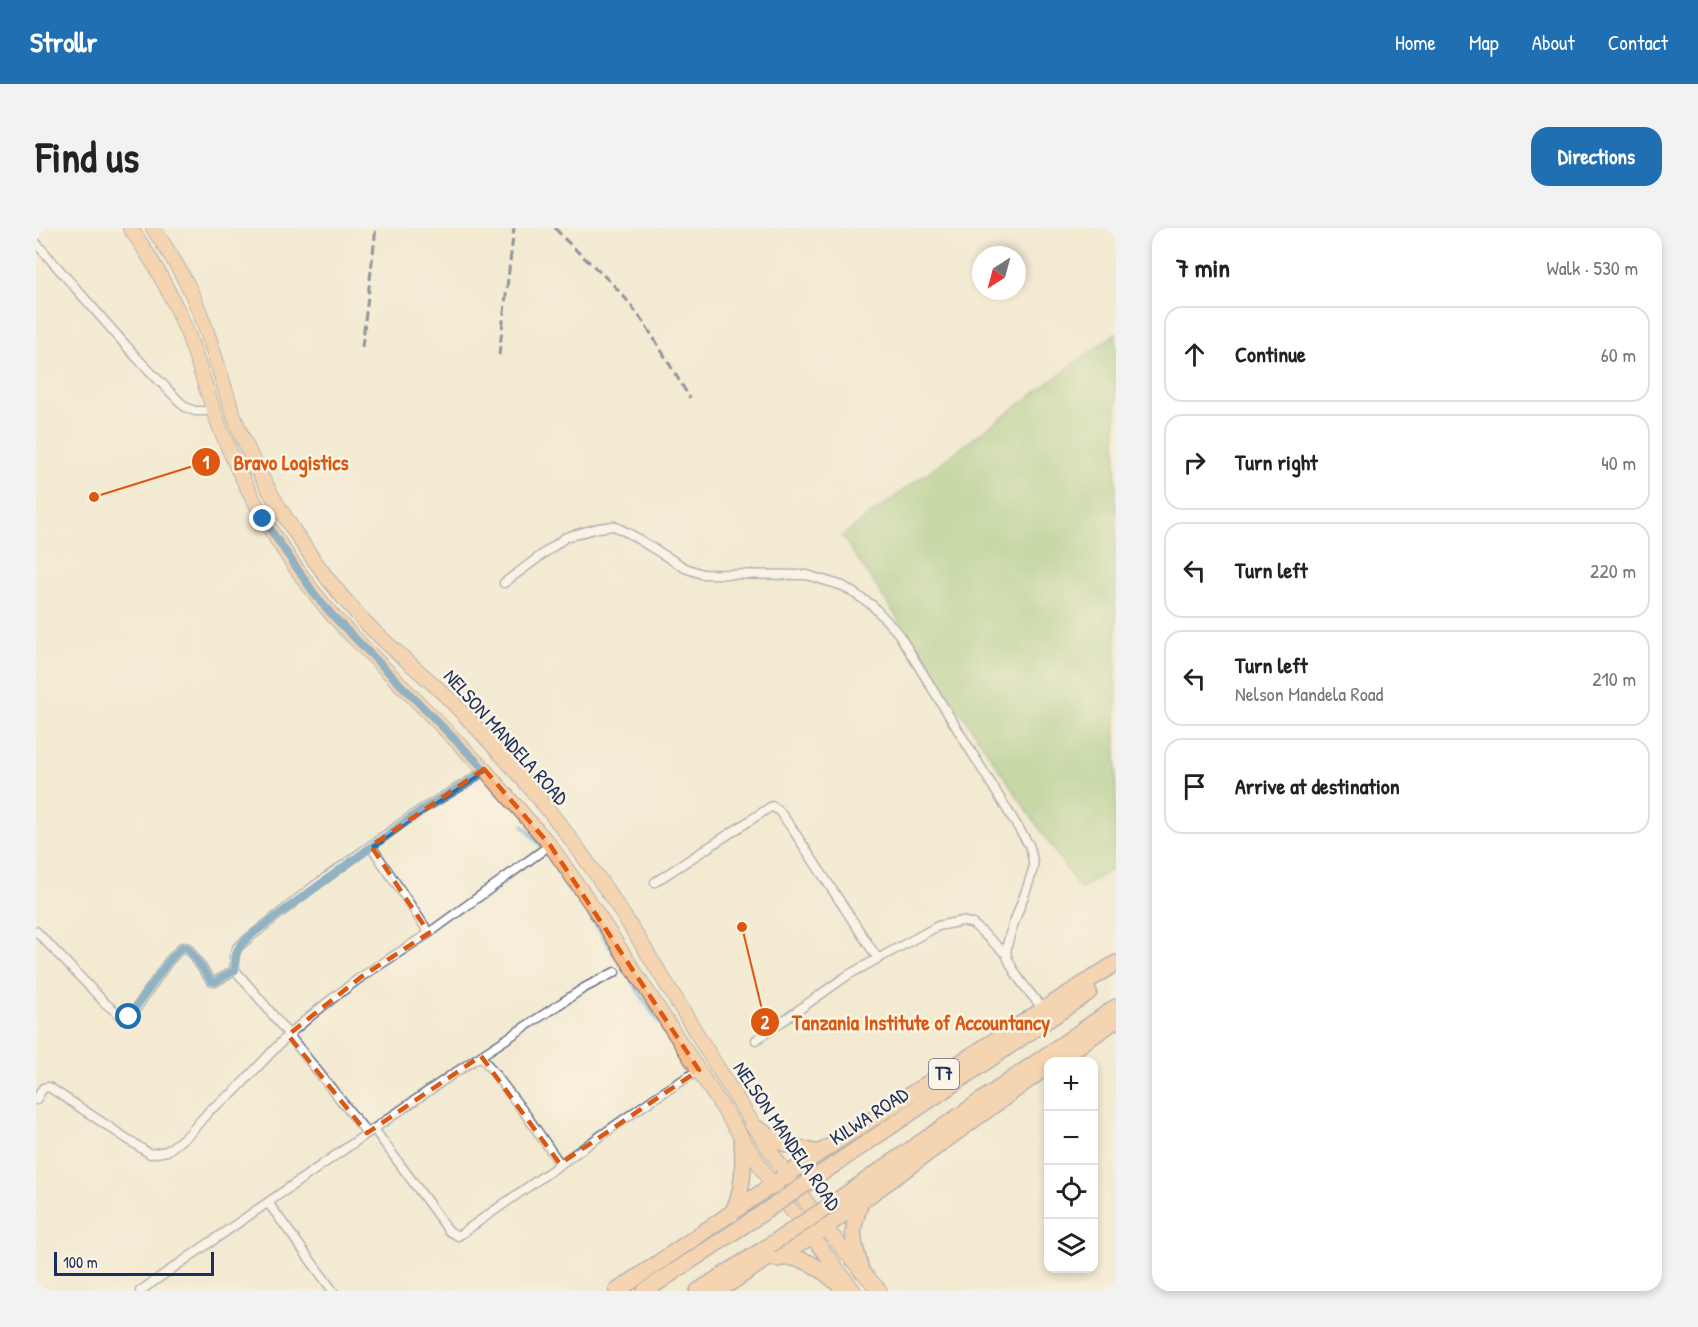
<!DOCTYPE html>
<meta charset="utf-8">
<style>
body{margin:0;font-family:"Patrick Hand",sans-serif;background:#f2f2f2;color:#222}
.controls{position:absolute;right:18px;bottom:18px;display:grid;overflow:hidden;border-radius:12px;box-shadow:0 3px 9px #0003}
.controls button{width:54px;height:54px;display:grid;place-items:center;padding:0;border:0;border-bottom:2px solid #e0e0e0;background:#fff;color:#222;font:30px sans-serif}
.compass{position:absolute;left:936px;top:18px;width:54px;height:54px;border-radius:50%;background:#fff;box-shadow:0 3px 9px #0003;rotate:216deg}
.scale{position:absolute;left:18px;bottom:15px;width:160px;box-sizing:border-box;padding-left:6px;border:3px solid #1b2f5e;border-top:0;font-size:16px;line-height:21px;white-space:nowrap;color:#1b2f5e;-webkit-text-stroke:4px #fcf5e5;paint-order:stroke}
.stop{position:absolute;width:18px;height:18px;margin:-14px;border:4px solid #1f6fb2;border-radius:50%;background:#fff}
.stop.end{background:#1f6fb2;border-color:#fff;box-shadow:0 2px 6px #0008}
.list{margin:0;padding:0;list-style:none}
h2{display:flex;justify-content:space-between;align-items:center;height:78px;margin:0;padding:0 24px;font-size:26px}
h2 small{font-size:20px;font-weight:400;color:#767676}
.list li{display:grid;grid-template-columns:39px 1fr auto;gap:18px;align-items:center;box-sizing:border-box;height:96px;margin:0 12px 12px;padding:0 12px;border:2px solid #e0e0e0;border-radius:18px}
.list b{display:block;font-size:22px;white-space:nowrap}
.list p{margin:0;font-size:20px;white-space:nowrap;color:#767676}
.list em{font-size:20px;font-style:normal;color:#767676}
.icon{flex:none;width:33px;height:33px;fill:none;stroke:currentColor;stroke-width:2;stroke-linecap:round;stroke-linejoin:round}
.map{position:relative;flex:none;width:1080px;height:1063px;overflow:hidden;border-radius:18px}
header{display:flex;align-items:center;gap:36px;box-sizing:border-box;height:84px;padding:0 30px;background:#1f6fb2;color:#fff}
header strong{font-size:28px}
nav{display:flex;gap:33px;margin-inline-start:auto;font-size:21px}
.intro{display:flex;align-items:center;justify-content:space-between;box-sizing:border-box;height:144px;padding:0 36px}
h1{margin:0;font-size:42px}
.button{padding:15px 27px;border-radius:18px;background:#1f6fb2;color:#fff;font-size:21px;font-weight:700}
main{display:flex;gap:36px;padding:0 36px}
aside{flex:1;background:#fff;border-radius:18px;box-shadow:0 3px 9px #0003}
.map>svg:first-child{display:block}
</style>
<header>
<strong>Strollr</strong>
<nav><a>Home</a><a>Map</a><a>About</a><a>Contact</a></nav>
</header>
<div class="intro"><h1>Find us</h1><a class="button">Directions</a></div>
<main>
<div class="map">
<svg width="1080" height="1063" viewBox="0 0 1080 1063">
<rect width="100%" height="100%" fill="#fcf5e5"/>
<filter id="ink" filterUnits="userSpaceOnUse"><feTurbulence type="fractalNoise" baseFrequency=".0167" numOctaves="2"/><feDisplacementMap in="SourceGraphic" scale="12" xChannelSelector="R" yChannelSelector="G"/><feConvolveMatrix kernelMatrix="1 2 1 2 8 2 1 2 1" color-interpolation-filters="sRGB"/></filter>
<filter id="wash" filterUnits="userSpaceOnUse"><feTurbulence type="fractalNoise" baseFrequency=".008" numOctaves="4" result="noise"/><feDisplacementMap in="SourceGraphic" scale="24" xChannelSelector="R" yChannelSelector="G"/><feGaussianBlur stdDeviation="1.35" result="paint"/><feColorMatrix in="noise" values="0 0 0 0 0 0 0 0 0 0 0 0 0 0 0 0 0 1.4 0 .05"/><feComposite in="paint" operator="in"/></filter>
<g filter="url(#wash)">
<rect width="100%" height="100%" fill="#f3ead1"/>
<path fill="#93c372" stroke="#577968" stroke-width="1.5" d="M1080,105V639L1044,661L806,308Z"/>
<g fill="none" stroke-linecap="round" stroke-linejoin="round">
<g stroke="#56a9d1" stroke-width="3">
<path d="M303,403L316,417"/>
<path d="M487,597L506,619"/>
<path d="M551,683L623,795"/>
</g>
</g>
</g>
<g filter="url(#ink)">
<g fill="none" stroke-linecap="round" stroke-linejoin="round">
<defs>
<g id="street">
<path d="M0,15L101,130L149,179L159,183H178"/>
<path d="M468,355L530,309L562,300L578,298L594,306L649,340L666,346L771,347L807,358L836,377L862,405L993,617C995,624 998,632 997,640C994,659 966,715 971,728C978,748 995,766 1008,782"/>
<path d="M335,618L393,705"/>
<path d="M619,654L736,578L743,583L755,599L842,731"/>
<path d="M0,703L70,776L88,790L93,789L99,782L132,734L146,719L152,720L175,753L179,754L199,742"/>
<path d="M720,812L812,747L902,698L926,693L937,696L970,726"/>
<path d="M445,828L491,888L524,936"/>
<path d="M0,872L7,860L13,859L114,926L131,923L153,906L174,882L198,864L252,807L288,777L325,749L393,705L514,617"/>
<path d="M338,901L413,1003L422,1008L617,871L663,842"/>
<path d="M331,905L228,776L199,742L198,729L201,720L209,713L277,659L383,583L437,551L448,541"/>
<path d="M233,976L297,1063"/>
<path d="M104,1063L414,848L548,760L579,744"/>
</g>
<g id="primary">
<path d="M94,0C117,31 136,68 151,104C163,136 172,168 184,200C211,268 249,331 297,388L448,541L514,617L555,676L737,958L818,1063"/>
<path d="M117,0C129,18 141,36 151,56C173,99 183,146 199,191C214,231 237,271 260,306C279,335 301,364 324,389C352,419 386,444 415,473C456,515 495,559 531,606C642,754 716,927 844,1063"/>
</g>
<g id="highway">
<path d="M1019,834L1080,792"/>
<path d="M716,897C741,914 754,919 783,925"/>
<path d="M780,949L1053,764"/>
<path d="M799,974L1080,779"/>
<path d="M825,974C813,1008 817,1009 825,1042"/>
<path d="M696,986C708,961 708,939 706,912"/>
<path d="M741,1031C769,1024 791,1046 811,1063"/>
<path d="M581,1063L783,925L1080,735"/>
<path d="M609,1063L719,990"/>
<path d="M662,1063L734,1017"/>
<path d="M682,1063L726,1034L776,1009L1012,838"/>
</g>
</defs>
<use href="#street" stroke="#677086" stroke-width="11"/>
<use href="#primary" stroke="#677086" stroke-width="16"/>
<use href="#highway" stroke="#677086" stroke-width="18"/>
<use href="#street" stroke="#fff" stroke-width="8"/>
<use href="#primary" stroke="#f9bc8a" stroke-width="14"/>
<use href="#highway" stroke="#f9bc8a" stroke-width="15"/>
<g stroke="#1b2f5e" stroke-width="3" stroke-dasharray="9 4.5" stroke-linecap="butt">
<path d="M519,0C538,23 562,40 582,62C611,93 631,134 654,170"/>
<path d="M326,119L340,0"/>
<path d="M463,127L478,0"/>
</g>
<defs>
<g id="highway-bridge">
<path d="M719,990L780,949"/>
<path d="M734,1017L799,974"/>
</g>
</defs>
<use href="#highway-bridge" stroke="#677086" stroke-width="18" stroke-linecap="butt"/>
<use href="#highway-bridge" stroke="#f9bc8a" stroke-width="15"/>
</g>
</g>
<g fill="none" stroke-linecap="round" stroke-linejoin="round" filter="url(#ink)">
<path stroke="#1f6fb2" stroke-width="8" d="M93,789L132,734L146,719L152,720L175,753L179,754L199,742C198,721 203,717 219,704L384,583L437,551L448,541L297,388L280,368L227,291"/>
</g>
<path d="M0 0H1080V1063H0ZM448,541L514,617L663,842L524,936L445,828L331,905L252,807L325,749L393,705L335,618Z" fill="#f3ead1" fill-opacity=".55" fill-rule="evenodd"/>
<path fill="none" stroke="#de5710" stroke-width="4.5" stroke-dasharray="12 8" stroke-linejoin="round" d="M448,541L514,617L663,842L524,936L445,828L331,905L252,807L325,749L393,705L335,618Z"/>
<g text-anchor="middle" stroke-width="5" stroke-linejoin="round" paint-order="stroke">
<rect fill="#fcf5e5" stroke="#5e6a86" stroke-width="1.5" x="893" y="831" width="30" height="30" rx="4.5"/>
<g font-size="18" font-weight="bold" fill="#1b2f5e">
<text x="908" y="852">T7</text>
</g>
<g font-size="20" fill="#1b2f5e" stroke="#fcf5e5">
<text transform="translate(470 509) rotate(48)" y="7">NELSON MANDELA ROAD</text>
<text transform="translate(833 888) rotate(-33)" y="7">KILWA ROAD</text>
<text transform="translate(751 908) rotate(56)" y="7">NELSON MANDELA ROAD</text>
</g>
</g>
<path fill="none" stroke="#de5710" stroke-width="2" d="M58 269L170 234M706 699L729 794"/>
<g fill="#de5710" stroke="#fcf5e5" stroke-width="2">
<circle cx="58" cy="269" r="6"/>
<circle cx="706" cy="699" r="6"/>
<circle cx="170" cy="234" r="15"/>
<circle cx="729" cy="794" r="15"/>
</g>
<g font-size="18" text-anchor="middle" font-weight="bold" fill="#fff">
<text x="170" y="241">1</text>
<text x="729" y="801">2</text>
</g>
<g font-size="21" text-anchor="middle" font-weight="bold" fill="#de5710" stroke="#fcf5e5" stroke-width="5" stroke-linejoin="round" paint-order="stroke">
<text x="255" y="242">Bravo Logistics</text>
<text x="885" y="802">Tanzania Institute of Accountancy</text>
</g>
</svg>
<div class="controls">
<button>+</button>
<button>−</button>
<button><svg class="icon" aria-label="locate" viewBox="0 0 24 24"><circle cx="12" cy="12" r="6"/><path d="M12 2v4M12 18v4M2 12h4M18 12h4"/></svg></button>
<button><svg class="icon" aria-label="layers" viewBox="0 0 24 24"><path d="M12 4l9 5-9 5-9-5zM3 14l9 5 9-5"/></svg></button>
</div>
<svg class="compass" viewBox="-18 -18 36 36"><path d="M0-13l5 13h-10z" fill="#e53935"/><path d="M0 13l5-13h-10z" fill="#767676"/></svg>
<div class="scale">100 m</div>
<div class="stop" style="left:93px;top:789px"></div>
<div class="stop end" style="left:227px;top:291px"></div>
</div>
<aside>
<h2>7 min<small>Walk · 530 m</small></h2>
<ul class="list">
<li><svg class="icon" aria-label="ahead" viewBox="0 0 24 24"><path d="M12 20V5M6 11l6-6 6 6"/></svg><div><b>Continue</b></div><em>60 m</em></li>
<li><svg class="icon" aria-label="right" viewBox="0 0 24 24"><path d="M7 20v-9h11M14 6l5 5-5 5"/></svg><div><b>Turn right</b></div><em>40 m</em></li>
<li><svg class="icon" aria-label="left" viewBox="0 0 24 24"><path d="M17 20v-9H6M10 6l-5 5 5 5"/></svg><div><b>Turn left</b></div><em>220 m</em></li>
<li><svg class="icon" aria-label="left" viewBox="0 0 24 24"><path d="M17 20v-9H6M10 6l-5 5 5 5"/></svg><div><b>Turn left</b><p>Nelson Mandela Road</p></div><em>210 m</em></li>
<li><svg class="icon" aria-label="arrive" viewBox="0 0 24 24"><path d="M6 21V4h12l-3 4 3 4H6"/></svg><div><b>Arrive at destination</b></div></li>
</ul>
</aside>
</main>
